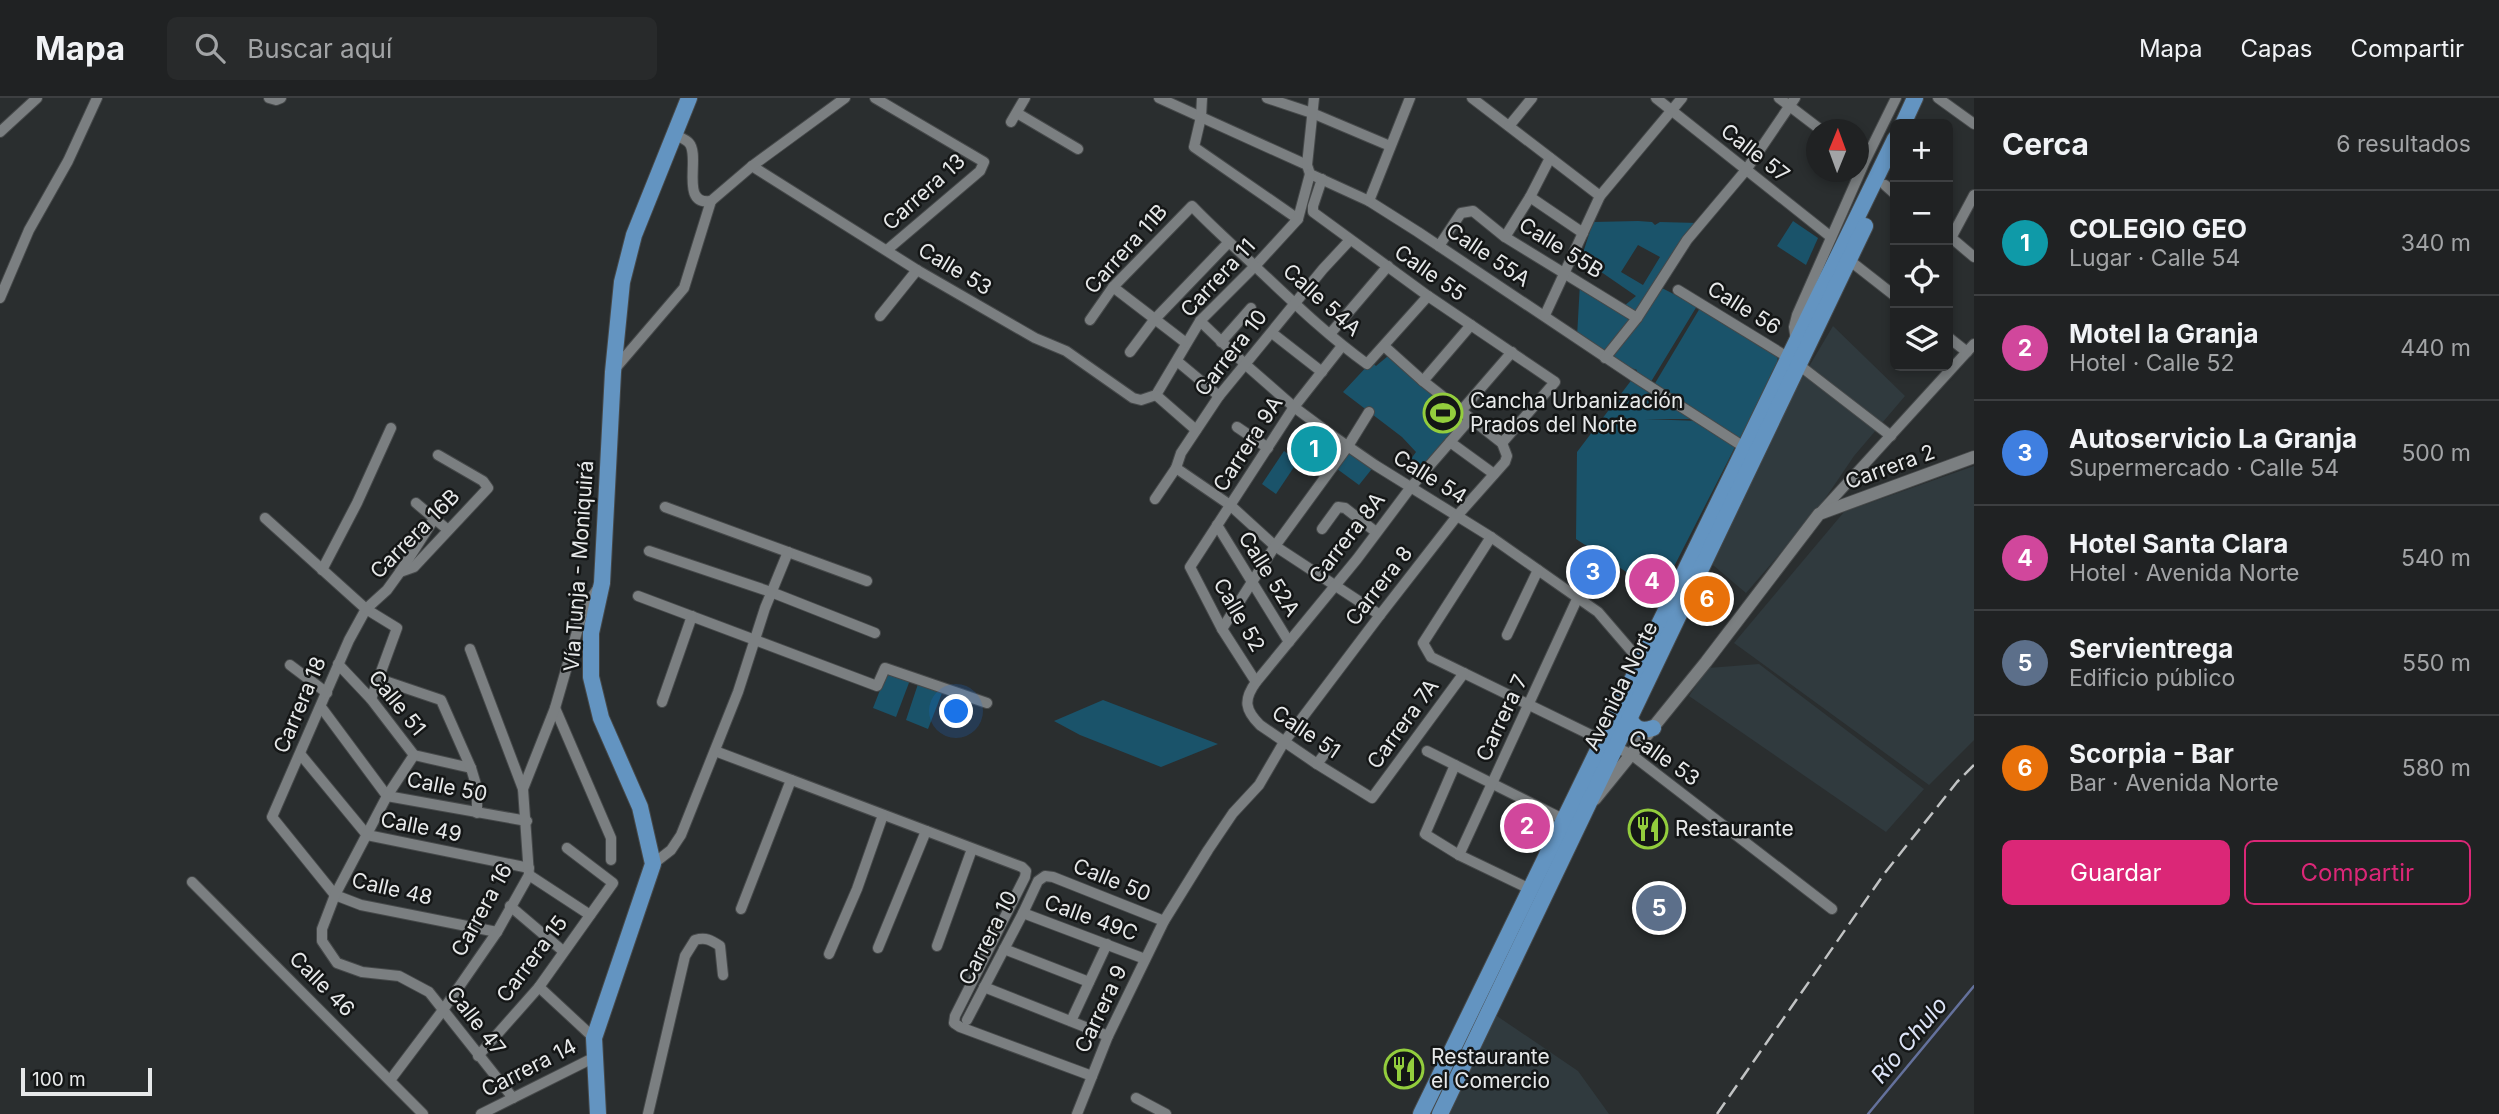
<!DOCTYPE html>
<html lang="es">
<meta charset="utf-8">
<style>
body{margin:0;font-family:Inter,sans-serif;background:#282a2b;color:#f1f3f6}
.controls{position:absolute;right:21px;top:21px;display:grid;overflow:hidden;border-radius:10px;box-shadow:0 4px 10px #0003}
.controls button{width:63px;height:63px;display:grid;place-items:center;padding:0;border:0;border-bottom:2px solid #3d3f41;background:#202223;color:#f1f3f6;font:35px sans-serif}
.compass{position:absolute;left:1806px;top:21px;width:63px;height:63px;border-radius:50%;background:#202223;box-shadow:0 4px 10px #0003;rotate:1deg}
.scale{position:absolute;left:21px;bottom:18px;width:131px;box-sizing:border-box;padding-left:7px;border:4px solid #e7e9ea;border-top:0;font-size:19px;line-height:24px;white-space:nowrap;color:#e7e9ea;-webkit-text-stroke:5px #141616;paint-order:stroke}
.you{position:absolute;left:957px;top:614px;width:24px;height:24px;margin:-18px;border:5px solid #fff;border-radius:50%;background:#1a73e8;box-shadow:0 0 0 10px #1a73e833}
.badge{display:grid;place-items:center;width:46px;height:46px;border-radius:50%;background:#db2777;color:#fff;font-size:23px;font-weight:700}
.pin{position:absolute;translate:-50% -50%;border:4px solid #fff;box-shadow:0 2px 7px #0006}
.list{margin:0;padding:0;list-style:none}
h2{display:flex;justify-content:space-between;align-items:center;height:91px;margin:0;padding:0 28px;font-size:30px}
h2 small{font-size:23px;font-weight:400;color:#a2a4a6}
.list li{display:grid;grid-template-columns:46px 1fr auto;gap:21px;align-items:center;box-sizing:border-box;height:105px;padding:0 28px;border-top:2px solid #3d3f41}
.list b{display:block;font-size:26px;white-space:nowrap}
.list p{margin:0;font-size:23px;white-space:nowrap;color:#a2a4a6}
.list em{font-size:23px;font-style:normal;color:#a2a4a6}
.actions{display:flex;gap:14px;padding:21px 28px}
.actions a{flex:1;padding:16px 0;border:2px solid #db2777;border-radius:10px;text-align:center;font-size:24px;color:#db2777}
.actions .main{background:#db2777;color:#fff}
.icon{flex:none;width:38px;height:38px;fill:none;stroke:currentColor;stroke-width:2;stroke-linecap:round;stroke-linejoin:round}
.map{position:relative;flex:none;width:1974px;height:1016px;overflow:hidden}
header{display:flex;align-items:center;gap:42px;box-sizing:border-box;height:98px;padding:0 35px;background:#202223;border-bottom:2px solid #3d3f41}
header strong{font-size:33px}
nav{display:flex;gap:38px;margin-inline-start:auto;font-size:24px}
.search{width:490px;height:63px;background:#282a2b;display:flex;align-items:center;gap:18px;box-sizing:border-box;padding:0 24px;border-radius:10px;color:#a2a4a6;font-size:26px}
main{display:flex}
aside{flex:1;background:#202223}
.map>svg:first-child{display:block}
</style>
<header>
<strong>Mapa</strong>
<div class="search"><svg class="icon" aria-label="search" viewBox="0 0 24 24"><circle cx="10" cy="10" r="6"/><path d="M15 15l6 6"/></svg>Buscar aquí</div>
<nav><a>Mapa</a><a>Capas</a><a>Compartir</a></nav>
</header>
<main>
<div class="map">
<svg width="1974" height="1016" viewBox="0 0 1974 1016">
<rect width="100%" height="100%" fill="#2a2e2f"/>
<g fill="#303a3e">
<path d="M1833,228L1905,298L1854,358L1816,414L1746,495L1707,462L1772,331Z"/>
<path d="M1974,368V642L1929,687L1734,545L1844,414Z"/>
<path d="M1759,566L1924,691L1886,734L1689,598L1708,570Z"/>
<path d="M1494,916L1578,973L1609,1016H1444Z"/>
</g>
<g fill="#1a536a" fill-rule="evenodd">
<path d="M1638,123L1652,124L1655,127L1660,124L1698,125L1660,189L1697,208L1649,287L1634,278L1637,272L1612,263L1577,239L1580,185L1624,208L1636,198L1591,167L1592,161H1581L1593,124ZM1638,147L1660,159L1643,187L1621,174Z"/>
<path d="M1793,123L1818,140L1806,167L1777,148Z"/>
<path d="M1700,210L1778,254L1777,269L1741,344L1654,287Z"/>
<path d="M1388,258L1465,322L1421,373L1408,365L1416,354L1402,339L1343,294L1371,264L1376,268Z"/>
<path d="M1633,280L1693,321H1645L1699,323L1736,347L1660,496L1576,441L1577,354Z"/>
<path d="M1348,348L1375,367L1359,387L1329,365Z"/>
<path d="M1284,353L1298,363L1276,396L1262,386Z"/>
<path d="M887,574L910,582L896,619L873,610Z"/>
<path d="M918,586L942,595L928,631L906,622Z"/>
<path d="M1103,602L1218,646L1161,669L1080,637L1054,623Z"/>
</g>
<g fill="none" stroke-linecap="round" stroke-linejoin="round">
<path stroke="#64719c" stroke-width="2.5" d="M1868,1016L1974,888"/>
<defs>
<g id="minor">
<path d="M269,0L276,2L281,0"/>
<path d="M875,0L984,64L980,73L887,152"/>
<path d="M1159,0L1307,67L1310,76L1369,103L1418,134L1635,279L1744,349"/>
<path d="M1202,0L1201,19L1194,49L1298,121"/>
<path d="M1267,0L1312,15L1390,48"/>
<path d="M1472,0L1600,98"/>
<path d="M1656,0L1831,139"/>
<path d="M1779,0L1821,32"/>
<path d="M1938,0L1974,26"/>
<path d="M1017,15L1078,51"/>
<path d="M1011,24L1025,0"/>
<path d="M1509,28L1532,0"/>
<path d="M0,34L37,0"/>
<path d="M674,36C678,39 686,41 689,45C701,58 679,108 711,103"/>
<path d="M1307,67L1314,0"/>
<path d="M752,68L917,172L1035,240L1066,253L1133,300L1141,302L1156,297L1200,223L1255,168L1298,121L1310,76"/>
<path d="M1322,81L1313,108V114L1428,198L1555,284L1502,345"/>
<path d="M1885,87L1895,96"/>
<path d="M1530,99L1583,135"/>
<path d="M711,103L752,68L845,0"/>
<path d="M1369,103L1410,0"/>
<path d="M1948,137L1974,159"/>
<path d="M1505,139L1530,99L1550,60"/>
<path d="M1951,140L1974,97"/>
<path d="M1439,148L1461,115L1473,113L1505,139L1637,220"/>
<path d="M1849,162L1895,198"/>
<path d="M1113,189L1186,245"/>
<path d="M1678,192L1789,260"/>
<path d="M0,200L29,132L68,63L97,0"/>
<path d="M1545,217L1600,98L1682,0"/>
<path d="M880,218L917,172"/>
<path d="M1090,222L1113,189L1192,108C1213,130 1236,150 1258,171C1293,204 1328,238 1367,266L1428,198"/>
<path d="M1200,223L1246,267L1294,309L1333,338L1375,367L1491,439L1598,514L1641,564"/>
<path d="M1272,235L1322,274"/>
<path d="M1330,236L1388,168"/>
<path d="M1948,239L1967,254"/>
<path d="M1796,243L1794,229L1797,217L1865,63L1896,0"/>
<path d="M1221,244L1251,210"/>
<path d="M1130,254L1154,222L1228,145"/>
<path d="M1605,260L1637,220L1687,142L1746,72L1795,0"/>
<path d="M1177,263L1219,298"/>
<path d="M1799,267L1891,338"/>
<path d="M613,273L684,190L711,103"/>
<path d="M1423,283L1471,227"/>
<path d="M1156,297L1196,332"/>
<path d="M1461,313L1512,254"/>
<path d="M1237,329L1268,350"/>
<path d="M1450,344L1494,376"/>
<path d="M438,357L483,383L488,390L414,469L400,474L387,492L366,511L349,542L272,719L335,797L361,807L497,834"/>
<path d="M1176,370L1230,407L1275,448L1380,517"/>
<path d="M1155,401L1176,370L1181,355L1219,298L1323,171L1350,142"/>
<path d="M416,405L448,432"/>
<path d="M665,409L867,483"/>
<path d="M1819,416L1974,246"/>
<path d="M265,420L366,511L397,530L371,601"/>
<path d="M1217,427L1289,544"/>
<path d="M1322,431L1338,409L1345,410L1376,434"/>
<path d="M1491,439L1423,545L1431,559L1632,657L1832,811"/>
<path d="M649,453L771,494L875,535"/>
<path d="M322,472L357,405L391,330"/>
<path d="M400,474L434,421"/>
<path d="M638,498L877,588L885,570L987,605"/>
<path d="M1222,531L1275,448L1348,348L1369,314"/>
<path d="M1507,537L1538,472"/>
<path d="M470,551L523,691"/>
<path d="M338,566L371,601L414,657L471,670"/>
<path d="M290,567L327,595"/>
<path d="M1464,575L1372,700L1317,666L1260,627C1245,612 1243,602 1256,584L1357,461L1411,389L1470,321"/>
<path d="M379,581L441,602L471,670L477,690V715"/>
<path d="M1256,584L1222,531L1190,469L1294,309L1342,248"/>
<path d="M662,604L692,518"/>
<path d="M321,609L387,698L527,723"/>
<path d="M555,610L611,740V762"/>
<path d="M715,653L1022,769L1026,773L1025,779L955,918L954,925L960,929L1092,978"/>
<path d="M1427,653L1565,722"/>
<path d="M301,657L367,737L529,770"/>
<path d="M414,657L387,698L335,797L322,831V843L337,865L362,874L399,878L429,894L513,1000"/>
<path d="M1317,666L1332,646"/>
<path d="M1455,667L1425,736L1459,757L1530,791"/>
<path d="M1459,757L1578,499"/>
<path d="M653,766L671,752L681,737L738,594L765,510L788,454"/>
<path d="M529,777L590,817"/>
<path d="M192,784L423,1016"/>
<path d="M510,808L563,853"/>
<path d="M741,811L791,682"/>
<path d="M1023,815L1145,861"/>
<path d="M937,848L972,751"/>
<path d="M878,850L926,733"/>
<path d="M1004,851L1089,884"/>
<path d="M829,856L857,791L883,717"/>
<path d="M539,889L594,940"/>
<path d="M984,889L1108,938"/>
<path d="M967,922L1023,815L1038,783L1045,778L1053,779L1164,823"/>
<path d="M1071,923L1107,846"/>
<path d="M478,958L539,889L613,785L567,750"/>
<path d="M391,981L443,912L497,834L529,777L523,691L555,610L583,513L598,490"/>
<path d="M1136,1000L1166,1016"/>
<path d="M481,1016L595,959"/>
<path d="M648,1016L685,858L695,842C706,839 711,842 720,848L723,877"/>
<path d="M1077,1016L1108,938L1164,823L1208,752L1233,715L1259,687L1284,644L1380,517L1457,418L1505,364L1507,358L1502,345L1423,283L1384,248"/>
</g>
<path id="tertiary" d="M1595,701L1706,564L1819,416L1974,359"/>
<g id="primary">
<path d="M1903,26L1915,0"/>
<path d="M1629,619C1634,631 1641,634 1653,630"/>
<path d="M598,1016L594,940L653,766L640,709L601,620L591,579V535L602,485L613,274L622,184L634,137L689,0"/>
<path d="M1421,1016L1895,41"/>
<path d="M1440,1016L1865,128"/>
</g>
</defs>
<use href="#minor" stroke="#46494a" stroke-width="12"/>
<use href="#tertiary" stroke="#46494a" stroke-width="14"/>
<use href="#primary" stroke="#46494a" stroke-width="18"/>
<use href="#minor" stroke="#7b7f81" stroke-width="10"/>
<use href="#tertiary" stroke="#7b7f81" stroke-width="12"/>
<use href="#primary" stroke="#6394c1" stroke-width="16"/>
<path stroke="#c1c3c4" stroke-width="2.5" stroke-dasharray="14 7" stroke-linecap="butt" d="M1717,1016L1884,776L1957,684L1974,667"/>
</g>
<defs>
<symbol id="stadium-ring" viewBox="-11 -11 22 22"><circle r="9.5" fill="#141616" stroke="#93cd3d" stroke-width="1.5"/><path d="M0-5a6.5 5 0 1 0 0 10a6.5 5 0 1 0 0-10ZM-3.5-1.8h7v3.6h-7Z" fill="#93cd3d"/></symbol>
<symbol id="restaurant-ring" viewBox="-11 -11 22 22"><circle r="9.5" fill="#141616" stroke="#93cd3d" stroke-width="1.5"/><path d="M-5-6h1v4h1v-4h1v4h1v-4h1v5L-1.5 .5V6h-2V.5L-5-1ZM5-6V6H3V1.5H1.5Q1.5-4 5-6Z" fill="#93cd3d"/></symbol>
</defs>
<g fill-rule="evenodd">
<use href="#stadium-ring" x="1421" y="293" width="44" height="44"/>
<use href="#restaurant-ring" x="1626" y="709" width="44" height="44"/>
<use href="#restaurant-ring" x="1382" y="949" width="44" height="44"/>
</g>
<g text-anchor="middle" stroke-width="5" stroke-linejoin="round" paint-order="stroke">
<g font-size="21" fill="#e7e9ea" stroke="#141616">
<text transform="translate(1755 55) rotate(38)" y="7">Calle 57</text>
<text transform="translate(924 94) rotate(-42)" y="7">Carrera 13</text>
<text transform="translate(1561 150) rotate(32)" y="7">Calle 55B</text>
<text transform="translate(1126 151) rotate(-48)" y="7">Carrera 11B</text>
<text transform="translate(1488 157) rotate(34)" y="7">Calle 55A</text>
<text transform="translate(955 171) rotate(31)" y="7">Calle 53</text>
<text transform="translate(1430 175) rotate(35)" y="7">Calle 55</text>
<text transform="translate(1218 180) rotate(-47)" y="7">Carrera 11</text>
<text transform="translate(1322 202) rotate(42)" y="7">Calle 54A</text>
<text transform="translate(1744 210) rotate(32)" y="7">Calle 56</text>
<text transform="translate(1231 255) rotate(-52)" y="7">Carrera 10</text>
<text transform="translate(1248 346) rotate(-57)" y="7">Carrera 9A</text>
<text transform="translate(1890 369) rotate(-20)" y="7">Carrera 2</text>
<text transform="translate(1430 379) rotate(32)" y="7">Calle 54</text>
<text transform="translate(415 436) rotate(-45)" y="7">Carrera 16B</text>
<text transform="translate(1347 440) rotate(-52)" y="7">Carrera 8A</text>
<text transform="translate(579 468) rotate(-86)" y="7">Vía Tunja - Moniquirá</text>
<text transform="translate(1269 476) rotate(58)" y="7">Calle 52A</text>
<text transform="translate(1379 488) rotate(-52)" y="7">Carrera 8</text>
<text transform="translate(1239 517) rotate(60)" y="7">Calle 52</text>
<text transform="translate(1621 588) rotate(-64)" y="7">Avenida Norte</text>
<text transform="translate(397 605) rotate(51)" y="7">Calle 51</text>
<text transform="translate(300 607) rotate(-67)" y="7">Carrera 18</text>
<text transform="translate(1502 620) rotate(-65)" y="7">Carrera 7</text>
<text transform="translate(1403 626) rotate(-54)" y="7">Carrera 7A</text>
<text transform="translate(1306 634) rotate(34)" y="7">Calle 51</text>
<text transform="translate(1664 660) rotate(35)" y="7">Calle 53</text>
<text transform="translate(447 689) rotate(11)" y="7">Calle 50</text>
<text transform="translate(421 729) rotate(11)" y="7">Calle 49</text>
<text transform="translate(1112 782) rotate(22)" y="7">Calle 50</text>
<text transform="translate(392 791) rotate(13)" y="7">Calle 48</text>
<text transform="translate(482 812) rotate(-61)" y="7">Carrera 16</text>
<text transform="translate(1091 820) rotate(20)" y="7">Calle 49C</text>
<text transform="translate(988 840) rotate(-63)" y="7">Carrera 10</text>
<text transform="translate(532 861) rotate(-53)" y="7">Carrera 15</text>
<text transform="translate(322 886) rotate(45)" y="7">Calle 46</text>
<text transform="translate(1101 911) rotate(-65)" y="7">Carrera 9</text>
<text transform="translate(476 923) rotate(52)" y="7">Calle 47</text>
<text transform="translate(529 970) rotate(-27)" y="7">Carrera 14</text>
</g>
<g font-size="21" fill="#e7e9ea" stroke="#141616" text-anchor="start">
<text x="1470" y="310">Cancha Urbanización<tspan x="1470" dy="24">Prados del Norte</tspan></text>
<text x="1675" y="738">Restaurante</text>
<text x="1431" y="966">Restaurante<tspan x="1431" dy="24">el Comercio</tspan></text>
</g>
<g font-size="23" font-style="italic" fill="#dde4f7" stroke="#141616">
<text transform="translate(1909 942) rotate(-50)" y="8">Río Chulo</text>
</g>
</g>
</svg>
<div class="controls">
<button>+</button>
<button>−</button>
<button><svg class="icon" aria-label="locate" viewBox="0 0 24 24"><circle cx="12" cy="12" r="6"/><path d="M12 2v4M12 18v4M2 12h4M18 12h4"/></svg></button>
<button><svg class="icon" aria-label="layers" viewBox="0 0 24 24"><path d="M12 4l9 5-9 5-9-5zM3 14l9 5 9-5"/></svg></button>
</div>
<svg class="compass" viewBox="-18 -18 36 36"><path d="M0-13l5 13h-10z" fill="#e53935"/><path d="M0 13l5-13h-10z" fill="#a2a4a6"/></svg>
<div class="scale">100 m</div>
<div class="you"></div>
<div class="pin badge" style="left:1314px;top:351px;background:#0f9aa8">1</div>
<div class="pin badge" style="left:1527px;top:728px;background:#d1479c">2</div>
<div class="pin badge" style="left:1593px;top:474px;background:#3f7fe0">3</div>
<div class="pin badge" style="left:1652px;top:483px;background:#d1479c">4</div>
<div class="pin badge" style="left:1659px;top:810px;background:#5c6f8a">5</div>
<div class="pin badge" style="left:1707px;top:501px;background:#e8710a">6</div>
</div>
<aside>
<h2>Cerca<small>6 resultados</small></h2>
<ul class="list">
<li><span class="badge" style="background:#0f9aa8">1</span><div><b>COLEGIO GEO</b><p>Lugar · Calle 54</p></div><em>340 m</em></li>
<li><span class="badge" style="background:#d1479c">2</span><div><b>Motel la Granja</b><p>Hotel · Calle 52</p></div><em>440 m</em></li>
<li><span class="badge" style="background:#3f7fe0">3</span><div><b>Autoservicio La Granja</b><p>Supermercado · Calle 54</p></div><em>500 m</em></li>
<li><span class="badge" style="background:#d1479c">4</span><div><b>Hotel Santa Clara</b><p>Hotel · Avenida Norte</p></div><em>540 m</em></li>
<li><span class="badge" style="background:#5c6f8a">5</span><div><b>Servientrega</b><p>Edificio público</p></div><em>550 m</em></li>
<li><span class="badge" style="background:#e8710a">6</span><div><b>Scorpia - Bar</b><p>Bar · Avenida Norte</p></div><em>580 m</em></li>
</ul>
<div class="actions"><a class="main">Guardar</a><a>Compartir</a></div>
</aside>
</main>
